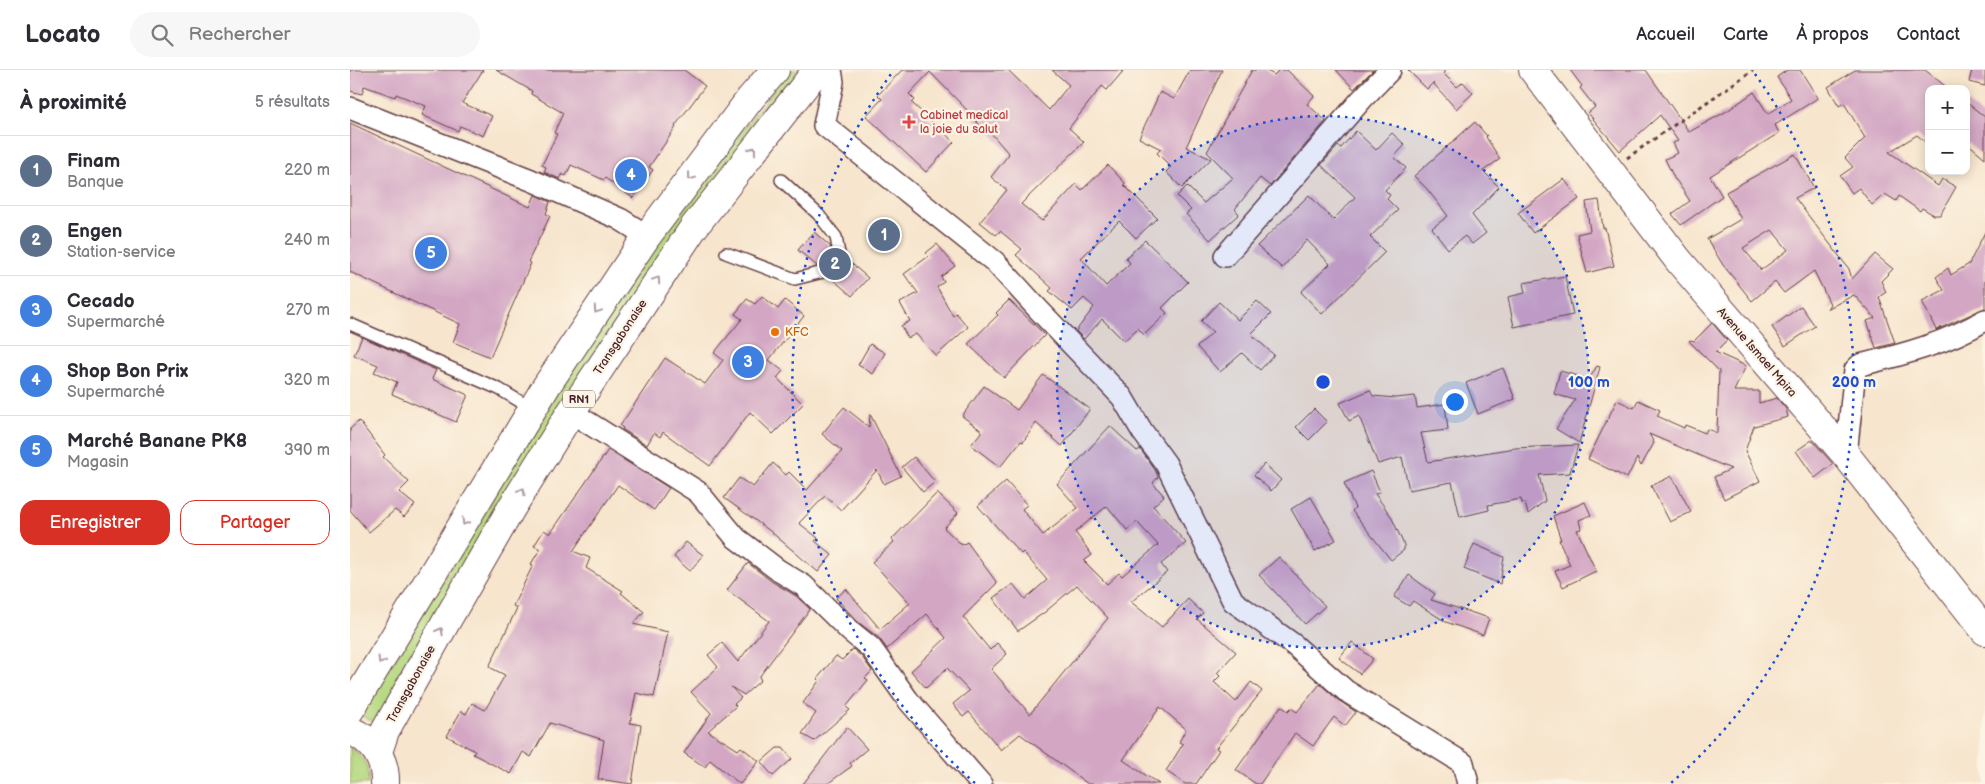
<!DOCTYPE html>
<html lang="fr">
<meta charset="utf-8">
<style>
body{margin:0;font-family:"Balsamiq Sans",sans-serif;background:#f7f7f7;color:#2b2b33}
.controls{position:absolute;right:15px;top:15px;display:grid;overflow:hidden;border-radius:10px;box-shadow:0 2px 12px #0003}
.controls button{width:45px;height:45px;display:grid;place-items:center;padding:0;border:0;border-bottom:1px solid #e1e1e2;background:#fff;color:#2b2b33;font:25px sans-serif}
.you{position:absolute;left:1104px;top:331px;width:18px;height:18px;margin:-12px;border:4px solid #fff;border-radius:50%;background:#1a73e8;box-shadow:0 0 0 8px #1a73e833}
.badge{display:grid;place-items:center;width:32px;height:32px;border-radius:50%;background:#d93025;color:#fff;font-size:16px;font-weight:700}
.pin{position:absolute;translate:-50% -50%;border:2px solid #fff;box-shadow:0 1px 5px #0006}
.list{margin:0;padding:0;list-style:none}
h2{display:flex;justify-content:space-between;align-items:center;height:65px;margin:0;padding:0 20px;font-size:21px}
h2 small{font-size:16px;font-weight:400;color:#7c7c81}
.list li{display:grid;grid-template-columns:32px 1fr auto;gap:15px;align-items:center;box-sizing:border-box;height:70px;padding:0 20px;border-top:1px solid #e1e1e2}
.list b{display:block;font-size:19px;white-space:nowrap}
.list p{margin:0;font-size:16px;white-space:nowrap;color:#7c7c81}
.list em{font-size:16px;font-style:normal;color:#7c7c81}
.actions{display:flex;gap:10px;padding:15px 20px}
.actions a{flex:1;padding:11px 0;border:1px solid #d93025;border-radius:15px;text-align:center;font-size:18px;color:#d93025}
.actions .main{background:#d93025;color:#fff}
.icon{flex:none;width:28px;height:28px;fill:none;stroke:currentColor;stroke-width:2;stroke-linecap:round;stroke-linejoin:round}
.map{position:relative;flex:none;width:1635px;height:714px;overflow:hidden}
header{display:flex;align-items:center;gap:30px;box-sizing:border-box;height:70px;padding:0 25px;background:#fff;border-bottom:1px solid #e1e1e2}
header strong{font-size:24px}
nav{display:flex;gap:28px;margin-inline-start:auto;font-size:18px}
.search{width:350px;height:45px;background:#f7f7f7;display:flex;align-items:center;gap:12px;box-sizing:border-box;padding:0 18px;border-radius:28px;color:#7c7c81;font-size:19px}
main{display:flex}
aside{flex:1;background:#fff}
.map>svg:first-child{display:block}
</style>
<header>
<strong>Locato</strong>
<div class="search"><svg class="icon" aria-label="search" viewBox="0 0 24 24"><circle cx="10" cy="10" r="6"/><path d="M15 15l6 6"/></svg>Rechercher</div>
<nav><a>Accueil</a><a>Carte</a><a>À propos</a><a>Contact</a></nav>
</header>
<main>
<aside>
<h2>À proximité<small>5 résultats</small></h2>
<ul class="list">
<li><span class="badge" style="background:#5c6f8a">1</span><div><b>Finam</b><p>Banque</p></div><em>220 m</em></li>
<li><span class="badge" style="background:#5c6f8a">2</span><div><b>Engen</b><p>Station-service</p></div><em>240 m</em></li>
<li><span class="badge" style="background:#3f7fe0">3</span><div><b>Cecado</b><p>Supermarché</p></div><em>270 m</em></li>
<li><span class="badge" style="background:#3f7fe0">4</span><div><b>Shop Bon Prix</b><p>Supermarché</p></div><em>320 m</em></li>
<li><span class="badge" style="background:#3f7fe0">5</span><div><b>Marché Banane PK8</b><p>Magasin</p></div><em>390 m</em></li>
</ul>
<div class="actions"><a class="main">Enregistrer</a><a>Partager</a></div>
</aside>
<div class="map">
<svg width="1635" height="714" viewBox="0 0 1635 714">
<rect width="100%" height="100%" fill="#fcf5e5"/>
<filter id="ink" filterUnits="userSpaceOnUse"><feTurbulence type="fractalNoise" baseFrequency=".02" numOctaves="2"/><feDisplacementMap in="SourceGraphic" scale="10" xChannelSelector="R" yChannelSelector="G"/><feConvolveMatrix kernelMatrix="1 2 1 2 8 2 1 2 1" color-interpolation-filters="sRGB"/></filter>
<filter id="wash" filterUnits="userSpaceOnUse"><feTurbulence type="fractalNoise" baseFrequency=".0096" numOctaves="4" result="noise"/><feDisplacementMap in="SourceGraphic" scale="20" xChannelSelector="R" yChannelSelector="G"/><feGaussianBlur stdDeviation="1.12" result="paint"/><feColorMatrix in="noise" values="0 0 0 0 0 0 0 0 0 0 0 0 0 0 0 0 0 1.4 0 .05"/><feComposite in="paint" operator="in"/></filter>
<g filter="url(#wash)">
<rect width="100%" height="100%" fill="#f7e5cd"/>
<g fill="#b6d981" stroke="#807c56">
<path d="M439,0H453L27,654L11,645L209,319L306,173Z"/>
<path d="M0,678C14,685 20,699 18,714H0Z"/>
</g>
<g id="blocks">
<g fill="#d3a7c4" fill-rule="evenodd">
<path d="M0,0H133L112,33L142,46L133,66L110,56L108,61L72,45L76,36L46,24L45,27L14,16L12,24L0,21Z"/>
<path d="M146,0H334L355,16L325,56L326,57L299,97L303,100L283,128L255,108L254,110L221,95L216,106L212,104L210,109L194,102L196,97L192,95L207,64L204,63L213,43L181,24L182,21Z"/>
<path d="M552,0H658L699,40L719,15L702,0H774L757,20L752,16L719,58L734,72L671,134L692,151L726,114L732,120L758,95L775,113L774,115L807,148L786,168L769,151L731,188L756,216L780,193L776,188L795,170L838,212L812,238L817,243L794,265L788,258L774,271L752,249L734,269L726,261L744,237L734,228L722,240L699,221L702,218L666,185L672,179L650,161L646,165L630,152L657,120L641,107L659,84L640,62L637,64L616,39L580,2L559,24L565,30L562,33L604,72L576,102L516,46L532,29L528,25Z"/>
<path d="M840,0H872L836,77L861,89L832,118L816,102L821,97L807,83L811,79L789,68L810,22L824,29Z"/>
<path d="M902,0H915L924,5L929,0H937L964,26L957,34L976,51L920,116L910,108L885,139L889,144L860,170L836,144L841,140L827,126L837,116L854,133L883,108L857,82Z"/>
<path d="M986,0H1023L1004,19Z"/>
<path d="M1058,0H1096L1093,3L1107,17L1113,12L1123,23L1106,39L1083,13L1077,19Z"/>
<path d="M1220,0H1296L1339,62L1377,41L1404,22L1418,44L1441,29L1427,7L1437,0H1450L1468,28L1425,55L1429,63L1360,106L1372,126L1331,155L1322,144L1340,131L1326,110H1325L1315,89L1328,83L1323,73L1328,71L1310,45L1270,81L1238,43L1245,37L1230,18L1232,16Z"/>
<path d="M1505,0H1575L1599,19H1579V75L1567,65L1539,82L1588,116L1592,109L1606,117L1590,145H1584L1572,138L1570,141L1549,126L1546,131L1535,124L1522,135L1509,118L1502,123L1490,106L1503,97L1495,88L1515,68L1494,33L1489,36L1478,17Z"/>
<path d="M1622,0H1635V16L1619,12Z"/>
<path d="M1616,32L1635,47V88L1616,72Z"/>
<path d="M1125,52L1137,66L1136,67L1150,89L1133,101L1149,117L1122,145L1136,163L1122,174L1115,166L1098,179L1082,158L1098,146L1077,119L1064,106Z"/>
<path d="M0,53L180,137L185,125L200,132L196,144L200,146L178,192L181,193L140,287L103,272L110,254L0,202Z"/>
<path d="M1006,61L1026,80L1042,63L1055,75L1044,87L1056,98L1035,120L1040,125L1037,129L1048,140L1020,167L1035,182L972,244L951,222L980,194L957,170L932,198L907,176L959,125L983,150L1005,127L971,95L988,76L991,78Z"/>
<path d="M1445,84L1464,118L1445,128L1499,199L1502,209L1525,184L1543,199L1531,211L1536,222L1529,227L1545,273L1526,278L1517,251L1525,248L1504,225L1477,239L1480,234L1464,201L1434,223L1425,212L1402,231L1373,195L1357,169L1391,149L1376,122ZM1422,160L1438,180L1411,200L1393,178Z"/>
<path d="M1214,109L1229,129L1183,163L1168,143Z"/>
<path d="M1249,130L1253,158H1255L1264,196L1237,203L1227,164L1240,161L1236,132Z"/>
<path d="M464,162L480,176L484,189L490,191L495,188L518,208L502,226L479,206L480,201L478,196L475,195L467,196L448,180Z"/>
<path d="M1635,162V238L1586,260L1572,231L1594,220L1586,207L1598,198L1601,205L1619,194Z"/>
<path d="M587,174L605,196L591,207L594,212L587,217L603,246L606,243L618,257L586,286L566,264L558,268L551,256L560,251L550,233L568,223L554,204L579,186L576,183Z"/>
<path d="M1215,206L1223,245L1164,257L1158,227L1175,223L1173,213Z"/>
<path d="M412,226L428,239L435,230L454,246L419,290L433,301L427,308L453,334L423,364L400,342L360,396L313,362L310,367L304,363L297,375L272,359L273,358L270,356L315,288L355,314L373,290L364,283L392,249L385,244L397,229L405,234Z"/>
<path d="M659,230L695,265L654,308L618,274L648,245L646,243Z"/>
<path d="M907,231L921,244L901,264L924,285L910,300L892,283L870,302L847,277L863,262L851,251L869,232L888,250Z"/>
<path d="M1451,236L1465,256L1435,276L1422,257Z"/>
<path d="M1362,253L1377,270L1365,282L1396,296L1384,321H1409V333L1427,328L1436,339L1438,347L1404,356L1395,381L1410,411L1374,429L1364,407L1381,399L1299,364L1304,373L1291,396L1287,388L1277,408L1238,389L1267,330L1284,338L1288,330L1310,340L1307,346L1334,358L1335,355L1355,363L1357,359L1367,363L1369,301L1339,271L1340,270L1344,271Z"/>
<path d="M12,267L86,300L82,309L118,325L106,352L42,324L47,312L24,302L28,295L4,285Z"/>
<path d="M520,274L535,283L523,304L508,295Z"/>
<path d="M1247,296L1250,297L1229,373L1206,359L1225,330L1204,324L1210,301L1239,309Z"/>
<path d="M1153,298L1165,329L1128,344L1116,313Z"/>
<path d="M693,305L740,339L712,376L686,353L673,372L671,371L650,397L621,375L632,361L612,346L634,316L667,340Z"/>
<path d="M1020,320L1023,326L1046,328L1065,326L1067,338L1095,334L1098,360L1071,363L1078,392L1165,378L1228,375L1220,403L1189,405L1195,431L1178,444L1175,433H1172L1171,429L1138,435L1139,440L1110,447L1102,412L1059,420L1052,387L1028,394L1009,346L999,351L990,333Z"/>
<path d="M494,337L519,357L520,344L551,406L534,414L527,400L491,440L475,426L449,453L468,468L465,471L482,485L468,502L420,461L374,428L389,408L403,417L423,393L436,405L439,402L457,420L492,381L472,364Z"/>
<path d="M964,339L977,352L959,370L946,357Z"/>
<path d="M9,351L35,385L33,387L59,412L49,422L65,435L54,447L45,440L19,462L0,440V359Z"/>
<path d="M760,356L787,381L790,379L805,400L808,407L803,413L814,426L803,436L836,473L811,494L817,502L781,532L812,557L838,529L853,543L847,549L886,582L867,603L870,606L864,612L886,632L901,612L912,621L866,678L869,680L846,714H835L816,701L833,674L829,672L836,659L810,637L773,690L809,714H738L670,664L651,680L619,642L613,647L603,634L619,621L597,598L576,618L561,601L596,568L577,544L537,579L529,568L508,552L486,528L496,519L530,559L560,533L522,492L544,472L542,469L587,423L608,443L594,458L612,475L617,472L647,513L613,547L640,580L647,573L657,584L641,599L680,644L758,548L727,515L695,542L668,561L643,528L663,514L675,529L697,510L673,482L671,484L628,436L656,411L677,435L672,439L693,465L728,438L707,414ZM757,436L777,460L787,452L808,475L772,506L769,503L757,514L734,491L742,485L725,462Z"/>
<path d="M1462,370L1483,394L1465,408L1446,381Z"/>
<path d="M258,380L319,418L304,440L268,415L223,481L240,488L236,498L273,521L271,523L294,542L283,554L318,562L304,627L286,623L280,653L291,655L282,714L248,709L254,670L200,653L181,687L173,682L161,704L123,684L125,681L97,666L111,641L116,644L122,633L135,640L155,605L139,597L167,538L163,536L183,495L181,494L190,479L184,476L194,460L200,464Z"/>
<path d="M564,387L585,412L573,422L552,397Z"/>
<path d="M914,394L931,410L921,421L904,405Z"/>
<path d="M1021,401L1030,422L1025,424L1041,446L1054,475V480L1041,490L1002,441L1005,438L994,413Z"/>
<path d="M1322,406L1341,442L1320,452L1301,416Z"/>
<path d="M961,427L986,470L965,481L941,439Z"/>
<path d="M1235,432L1241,445L1229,450L1231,459L1227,460L1246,501L1213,517L1205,501L1220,495L1209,470H1211L1203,446Z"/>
<path d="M336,472L353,485L340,501L324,487Z"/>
<path d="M1124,474L1154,487L1150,514L1114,499Z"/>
<path d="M929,487L975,536L955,554L909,505Z"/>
<path d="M398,493L421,511L446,526L460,539L409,607L411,610L394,625L381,617L391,628L384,634L386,636L358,661L388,680L391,677L409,691L390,714L360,690L355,697L334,683L361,643L341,622L368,597L358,585L372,573L388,592L419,551L377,520Z"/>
<path d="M1059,505L1085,524L1081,530L1139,548L1133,565L1096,552L1063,531L1059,536L1044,527Z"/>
<path d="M1002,572L1023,589L1010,604L989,588Z"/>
<path d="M503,579L512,587L522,601L515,608L518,610L496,637L500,640L464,671L452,664L466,643L453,633L469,611L467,609L486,586L492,590Z"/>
<path d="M970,614L988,630L1006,642L995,656L984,647L963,676L945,663L910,714H906L886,700L931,636L938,641L941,638L947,642Z"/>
<path d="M497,657L517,679L500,693L502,696L477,714H453Z"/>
<path d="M427,678H433L442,689L423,706L411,692Z"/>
</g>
</g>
</g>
<g filter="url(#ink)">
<use href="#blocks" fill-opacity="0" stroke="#643d43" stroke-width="1"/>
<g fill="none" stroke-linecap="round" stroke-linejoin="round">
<defs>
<g id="service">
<path d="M431,110L468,144L486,167L489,184"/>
<path d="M376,183L445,209L473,202"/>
<path d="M0,254L149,319L183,339"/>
</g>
<g id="minor">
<path d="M481,0L483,12L474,55L645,192L687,238L772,327L792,361L816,394L883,531L944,575L996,621L1113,693L1118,714"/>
<path d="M0,38L181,110L270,149L297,166"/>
<path d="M875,186L1012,29L1040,0"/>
<path d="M221,342L348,422L386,468L428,500L454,516L500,561L521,578L558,630L631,714"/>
<path d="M1496,385L1505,300L1510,295C1552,285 1597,273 1635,250"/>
</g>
<path id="secondary" d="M1183,0L1329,191L1496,385L1635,561"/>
<g id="trunk">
<path d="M0,640L197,315L297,166L400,29L425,0"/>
<path d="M0,661C23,669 36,690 35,714"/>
<path d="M28,682L35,661L96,552L162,437L221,342L344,157L467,0"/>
</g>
</defs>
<use href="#service" stroke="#643d43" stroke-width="14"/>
<use href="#minor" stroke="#643d43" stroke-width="24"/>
<use href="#secondary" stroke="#643d43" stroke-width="30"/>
<use href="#trunk" stroke="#643d43" stroke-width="30"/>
<path stroke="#643d43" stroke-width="3" stroke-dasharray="4 4" stroke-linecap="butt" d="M1277,88L1403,0"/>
<use href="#service" stroke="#fff" stroke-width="11"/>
<use href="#minor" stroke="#fff" stroke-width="21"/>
<use href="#secondary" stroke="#fff" stroke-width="28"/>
<use href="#trunk" stroke="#fff" stroke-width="28"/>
</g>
<defs><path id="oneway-chevron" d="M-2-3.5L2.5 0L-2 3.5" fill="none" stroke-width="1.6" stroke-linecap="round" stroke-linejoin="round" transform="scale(1.25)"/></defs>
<g stroke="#ae9aa0">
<use href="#oneway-chevron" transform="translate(403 80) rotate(-52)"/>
<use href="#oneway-chevron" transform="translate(341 107) rotate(127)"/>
<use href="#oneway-chevron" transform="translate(307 210) rotate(-56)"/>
<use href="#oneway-chevron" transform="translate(247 240) rotate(124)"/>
<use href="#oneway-chevron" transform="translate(172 421) rotate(-59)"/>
<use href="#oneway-chevron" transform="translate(115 452) rotate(121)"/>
<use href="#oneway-chevron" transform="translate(90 561) rotate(-61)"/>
<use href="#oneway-chevron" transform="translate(31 591) rotate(121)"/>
</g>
</g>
<circle cx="973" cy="312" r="266" fill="#1d4ed8" fill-opacity=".12"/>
<g fill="none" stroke="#1d4ed8" stroke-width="2.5" stroke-dasharray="2.5 5">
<circle cx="973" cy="312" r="266"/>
<path d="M625 713A531 531 0 0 1 541 4M1405 4A531 531 0 0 1 1321 713"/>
</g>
<path fill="#e0444e" stroke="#fcf5e5" stroke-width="2" d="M556.5 44.5h5v5h5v5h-5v5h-5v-5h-5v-5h5z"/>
<circle fill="#e8710a" stroke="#fcf5e5" stroke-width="2" cx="425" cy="262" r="5"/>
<g text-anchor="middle" stroke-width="4.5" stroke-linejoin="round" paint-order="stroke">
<rect fill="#fcf5e5" stroke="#7f5f63" stroke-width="1" x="213" y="320.5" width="32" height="17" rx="4"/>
<g font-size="11" font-weight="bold" fill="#4a1f2b">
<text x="229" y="333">RN1</text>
</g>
<g font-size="12" fill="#be3a42" stroke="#fcf5e5" text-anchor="start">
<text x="570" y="49">Cabinet medical<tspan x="570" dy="14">la joie du salut</tspan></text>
</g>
<g font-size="12" fill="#c56008" stroke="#fcf5e5" text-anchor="start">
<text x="435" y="266">KFC</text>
</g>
<g font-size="12" fill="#4a1f2b" stroke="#fcf5e5">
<text transform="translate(270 267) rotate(-57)" y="4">Transgabonaise</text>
<text transform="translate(1407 282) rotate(49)" y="4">Avenue Ismael Mpira</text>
<text transform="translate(61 614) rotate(-61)" y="4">Transgabonaise</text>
</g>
</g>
<circle cx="973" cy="312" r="8" fill="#1d4ed8" stroke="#fcf5e5" stroke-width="2.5"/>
<g font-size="15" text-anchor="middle" font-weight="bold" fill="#1d4ed8" stroke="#fcf5e5" stroke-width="4.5" stroke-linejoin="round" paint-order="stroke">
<text x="1239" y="317">100 m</text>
<text x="1504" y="317">200 m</text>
</g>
</svg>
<div class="controls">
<button>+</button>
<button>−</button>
</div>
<div class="you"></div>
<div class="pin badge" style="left:534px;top:165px;background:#5c6f8a">1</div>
<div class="pin badge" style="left:485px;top:194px;background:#5c6f8a">2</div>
<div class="pin badge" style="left:398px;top:292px;background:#3f7fe0">3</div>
<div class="pin badge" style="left:281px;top:105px;background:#3f7fe0">4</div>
<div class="pin badge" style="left:81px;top:183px;background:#3f7fe0">5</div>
</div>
</main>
